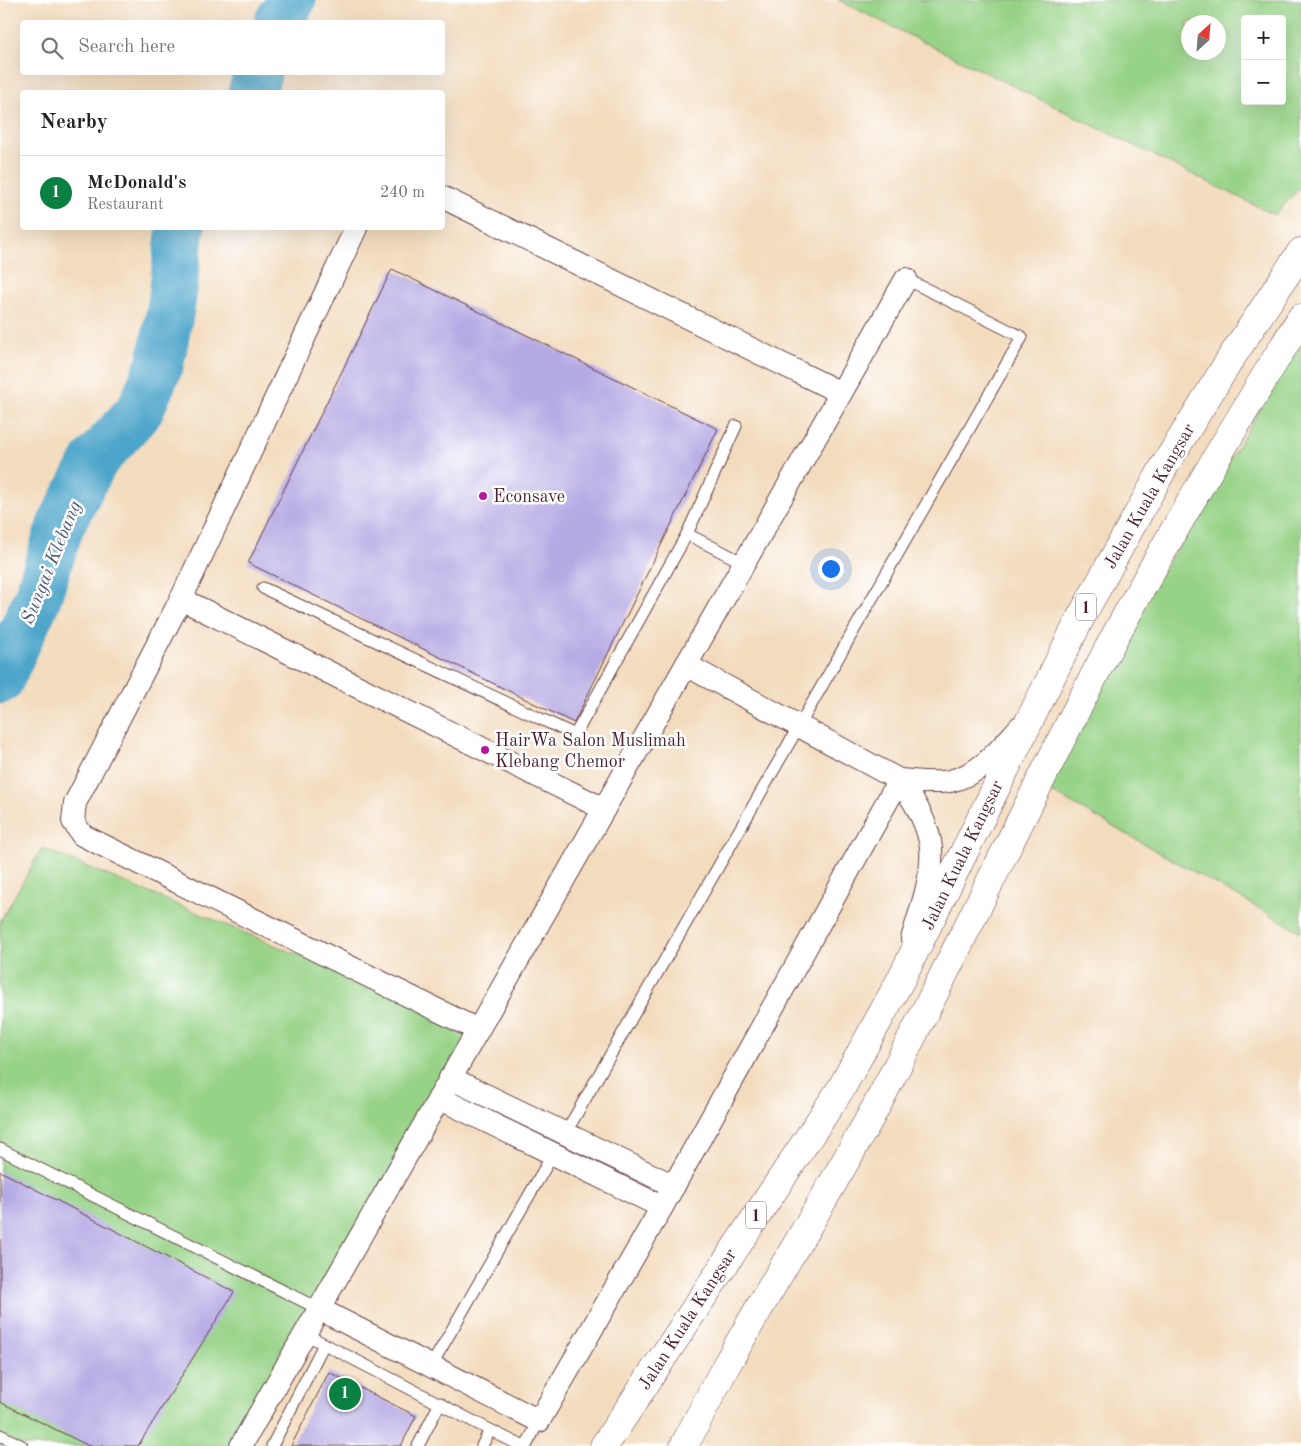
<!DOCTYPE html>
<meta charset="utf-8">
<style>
body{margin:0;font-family:"Old Standard TT",serif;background:#f6f6f6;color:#222}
.controls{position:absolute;right:15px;top:15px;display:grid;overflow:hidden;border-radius:5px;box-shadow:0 5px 20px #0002}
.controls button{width:45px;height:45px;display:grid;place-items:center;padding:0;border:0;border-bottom:1px solid #e0e0e0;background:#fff;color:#222;font:25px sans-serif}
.compass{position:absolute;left:1181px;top:15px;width:45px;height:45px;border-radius:50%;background:#fff;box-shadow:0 5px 20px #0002;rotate:26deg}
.you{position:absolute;left:830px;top:568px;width:18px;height:18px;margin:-12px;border:4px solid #fff;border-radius:50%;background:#1a73e8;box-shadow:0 0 0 8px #1a73e833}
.badge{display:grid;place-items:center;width:32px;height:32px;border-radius:50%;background:#0b8043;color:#fff;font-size:16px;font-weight:700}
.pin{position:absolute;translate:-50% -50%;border:2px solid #fff;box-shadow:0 1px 5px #0006}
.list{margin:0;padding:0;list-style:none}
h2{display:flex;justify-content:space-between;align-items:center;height:65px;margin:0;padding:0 20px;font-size:21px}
h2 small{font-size:16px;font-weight:400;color:#767676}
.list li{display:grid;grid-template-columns:32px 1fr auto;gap:15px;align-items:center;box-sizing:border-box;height:75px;padding:0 20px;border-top:1px solid #e0e0e0}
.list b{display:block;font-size:19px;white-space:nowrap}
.list p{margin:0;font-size:16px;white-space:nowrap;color:#767676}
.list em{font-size:16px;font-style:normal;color:#767676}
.icon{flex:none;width:28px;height:28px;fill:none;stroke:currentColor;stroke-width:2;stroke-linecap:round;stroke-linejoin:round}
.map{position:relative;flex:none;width:1301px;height:1446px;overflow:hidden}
.search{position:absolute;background:#fff;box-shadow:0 5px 20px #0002;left:20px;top:20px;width:425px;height:55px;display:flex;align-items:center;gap:12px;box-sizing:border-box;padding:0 18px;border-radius:5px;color:#767676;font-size:19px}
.panel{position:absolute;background:#fff;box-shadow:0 5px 20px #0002;left:20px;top:90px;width:425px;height:140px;border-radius:5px}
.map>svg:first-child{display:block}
</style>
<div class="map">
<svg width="1301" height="1446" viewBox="0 0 1301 1446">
<rect width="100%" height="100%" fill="#fff"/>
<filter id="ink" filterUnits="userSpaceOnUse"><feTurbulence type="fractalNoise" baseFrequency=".02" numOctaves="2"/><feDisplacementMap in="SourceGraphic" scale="10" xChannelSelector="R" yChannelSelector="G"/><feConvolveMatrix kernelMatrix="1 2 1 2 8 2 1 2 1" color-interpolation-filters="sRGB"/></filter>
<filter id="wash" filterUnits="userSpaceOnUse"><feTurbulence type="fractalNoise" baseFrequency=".0096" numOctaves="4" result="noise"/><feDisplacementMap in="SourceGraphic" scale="20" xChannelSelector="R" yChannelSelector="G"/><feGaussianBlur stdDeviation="1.12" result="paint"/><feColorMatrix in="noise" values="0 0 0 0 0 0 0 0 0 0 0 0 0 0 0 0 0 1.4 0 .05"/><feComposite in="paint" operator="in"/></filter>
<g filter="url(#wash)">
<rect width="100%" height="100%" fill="#f3dcbe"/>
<g fill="#97d387" stroke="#707959" fill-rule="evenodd">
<path d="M838,0H1301V186L1275,215ZM1245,19H1282V101H1245ZM1188,22H1218V52H1188Z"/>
<path d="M1301,341V932L1046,789L1121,641Z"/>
<path d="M42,848L478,1030L241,1446H0V922Z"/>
</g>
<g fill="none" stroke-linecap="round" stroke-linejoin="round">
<g stroke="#4da5ca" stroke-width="48">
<path d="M278,22L292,0"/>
<path d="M252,92L258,72"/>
<path d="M0,680L37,599L61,524L95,460L140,410L160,364L172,301L180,230L181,228"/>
</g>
</g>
<g id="blocks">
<g fill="#b6aae4">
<path d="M392,269L718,429L574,723L248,563Z"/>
<path d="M0,1171L234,1292L138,1446H89L0,1402Z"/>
<path d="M329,1372L416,1416L401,1446H291Z"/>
</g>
</g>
</g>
<g filter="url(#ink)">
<use href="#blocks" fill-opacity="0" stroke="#633b41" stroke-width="1"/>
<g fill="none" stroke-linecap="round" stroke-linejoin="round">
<defs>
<g id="lane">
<path d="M687,534L744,563"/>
<path d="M263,588L575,735L687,534L736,426"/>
<path d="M565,1134L1022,337L906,279"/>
<path d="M0,1149L319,1309"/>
<path d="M305,1334L490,1430L482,1446"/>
<path d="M431,1366L553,1154"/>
<path d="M490,1430L522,1446"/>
<path d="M0,1435L22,1446"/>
<path d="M272,1446L324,1344"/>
<path d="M418,1446L440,1403"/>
<path d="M526,1446L539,1421"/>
</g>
<g id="street">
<path d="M442,197L841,393"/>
<path d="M356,228L181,599L75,803L73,821L82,835L478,1030"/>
<path d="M181,599L604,809"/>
<path d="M686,665L899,780C913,799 925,818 930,841C936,870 920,911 912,939"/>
<path d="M899,780C915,781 934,784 950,781C981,774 1000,749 1020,727"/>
<path d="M450,1078L674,1186"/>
<path d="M439,1098L662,1207"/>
<path d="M319,1309L539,1421L662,1207L899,780"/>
<path d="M241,1446L906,279"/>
</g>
<g id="highway">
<path d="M604,1446L842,1087L901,979L1081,617L1165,465L1231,358L1301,252"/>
<path d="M684,1446C698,1419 712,1392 726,1366C775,1278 830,1192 878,1103C959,949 1033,790 1115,636C1174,528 1236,423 1301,318"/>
</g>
</defs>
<use href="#lane" stroke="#633b41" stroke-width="13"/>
<use href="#street" stroke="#633b41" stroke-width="24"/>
<use href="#highway" stroke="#633b41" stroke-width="29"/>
<use href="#lane" stroke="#fff" stroke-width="11"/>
<use href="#street" stroke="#fff" stroke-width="22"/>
<use href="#highway" stroke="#fff" stroke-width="28"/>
</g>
</g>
<g fill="#b5179e" stroke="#fff" stroke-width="2">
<circle cx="483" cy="496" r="5"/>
<circle cx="485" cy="750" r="5"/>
</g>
<g text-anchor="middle" stroke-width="5" stroke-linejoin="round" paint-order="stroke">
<g fill="#fff" stroke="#80626b" stroke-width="1">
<rect x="1076" y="593.5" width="20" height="27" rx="4"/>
<rect x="746" y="1201.5" width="20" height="27" rx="4"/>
</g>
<g font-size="16" font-weight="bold" fill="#4a1f2b">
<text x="1086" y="613">1</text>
<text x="756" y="1221">1</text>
</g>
<g font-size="18" fill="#4a1f2b" stroke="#fff" text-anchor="start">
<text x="493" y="502">Econsave</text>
<text x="495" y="746">HairWa Salon Muslimah<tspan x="495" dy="21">Klebang Chemor</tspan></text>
</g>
<g font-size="18" fill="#4a1f2b" stroke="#fff">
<text transform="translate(1149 496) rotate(-60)" y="6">Jalan Kuala Kangsar</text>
<text transform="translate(962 855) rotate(-64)" y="6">Jalan Kuala Kangsar</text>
<text transform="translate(687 1319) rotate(-57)" y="6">Jalan Kuala Kangsar</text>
</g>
<g font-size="19" font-style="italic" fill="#4b5b73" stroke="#fff">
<text transform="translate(50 562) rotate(-68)" y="7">Sungai Klebang</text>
</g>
</g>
</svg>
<div class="controls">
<button>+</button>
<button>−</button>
</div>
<svg class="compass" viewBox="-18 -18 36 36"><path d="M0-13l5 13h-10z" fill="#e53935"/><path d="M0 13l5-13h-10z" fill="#767676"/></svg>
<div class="you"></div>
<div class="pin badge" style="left:345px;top:1394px">1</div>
<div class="search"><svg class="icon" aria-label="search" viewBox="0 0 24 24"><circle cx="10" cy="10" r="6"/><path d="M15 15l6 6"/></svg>Search here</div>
<section class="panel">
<h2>Nearby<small></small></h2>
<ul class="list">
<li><span class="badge">1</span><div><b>McDonald's</b><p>Restaurant</p></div><em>240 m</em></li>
</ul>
</section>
</div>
